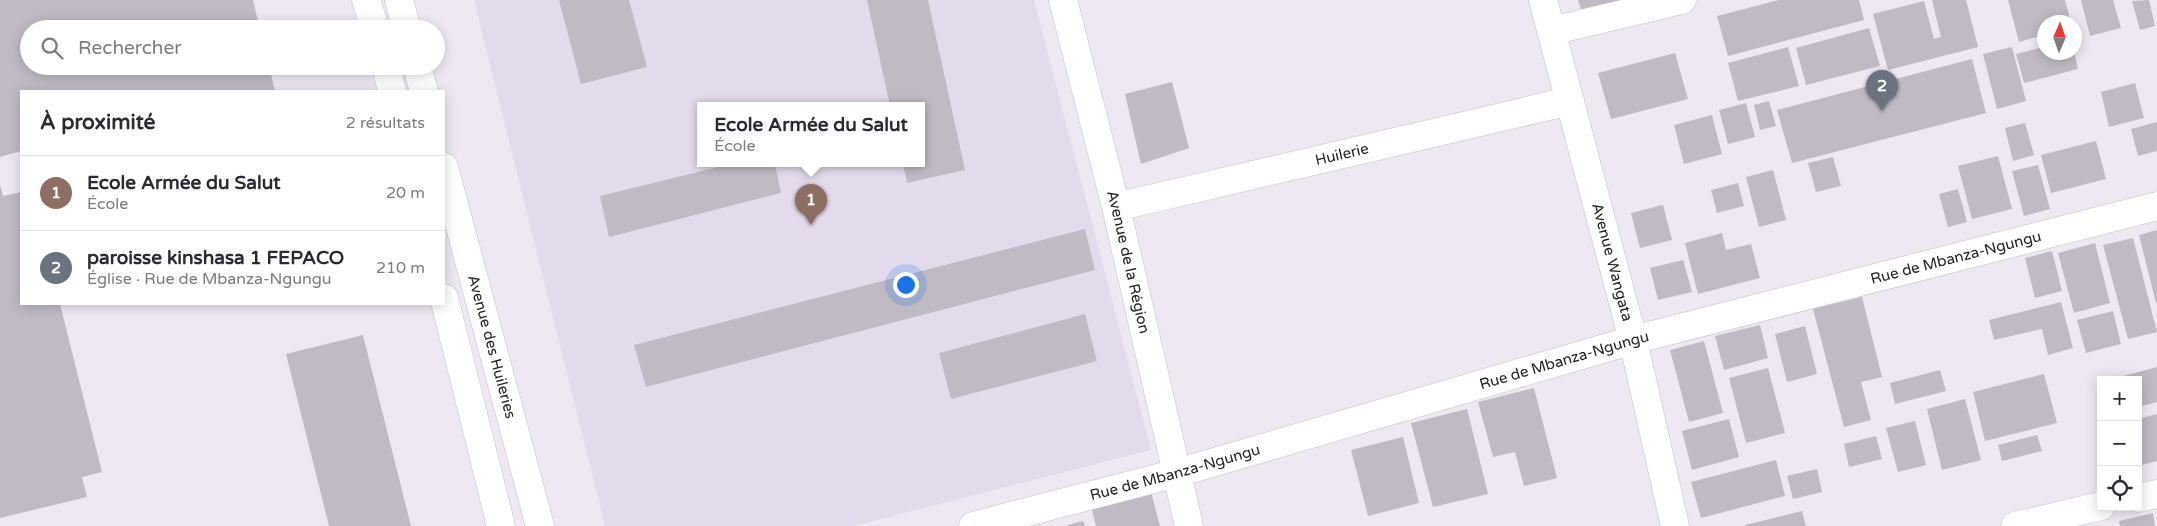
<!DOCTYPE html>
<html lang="fr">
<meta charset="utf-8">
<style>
body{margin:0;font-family:"Varela Round",sans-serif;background:#f7f7f7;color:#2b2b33}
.controls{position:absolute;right:15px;bottom:15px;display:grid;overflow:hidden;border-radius:0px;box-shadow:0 2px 12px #0003}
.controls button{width:45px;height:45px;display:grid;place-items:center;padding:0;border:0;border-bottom:1px solid #e1e1e2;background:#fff;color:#2b2b33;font:25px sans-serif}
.compass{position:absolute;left:2037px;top:15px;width:45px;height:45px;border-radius:50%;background:#fff;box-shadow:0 2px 12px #0003;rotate:2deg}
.you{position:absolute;left:905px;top:284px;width:18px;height:18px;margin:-12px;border:4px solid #fff;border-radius:50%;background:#1a73e8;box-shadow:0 0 0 8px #1a73e833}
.badge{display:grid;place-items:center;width:32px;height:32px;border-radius:50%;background:#d93025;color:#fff;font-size:16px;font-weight:700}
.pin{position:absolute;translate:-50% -41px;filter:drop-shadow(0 1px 2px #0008)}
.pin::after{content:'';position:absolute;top:26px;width:18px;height:15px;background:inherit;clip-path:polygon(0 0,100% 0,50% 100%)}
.popup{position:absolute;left:697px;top:102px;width:228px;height:65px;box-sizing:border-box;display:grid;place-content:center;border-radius:0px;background:#fff;filter:drop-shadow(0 1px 4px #0005);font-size:16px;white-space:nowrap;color:#7c7c81}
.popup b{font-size:19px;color:#2b2b33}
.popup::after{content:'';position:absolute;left:50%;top:100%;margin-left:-10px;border:10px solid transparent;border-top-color:#fff}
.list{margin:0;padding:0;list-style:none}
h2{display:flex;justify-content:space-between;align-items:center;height:65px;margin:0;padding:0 20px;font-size:21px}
h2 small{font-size:16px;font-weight:400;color:#7c7c81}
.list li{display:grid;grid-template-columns:32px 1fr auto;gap:15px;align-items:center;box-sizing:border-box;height:75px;padding:0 20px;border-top:1px solid #e1e1e2}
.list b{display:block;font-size:19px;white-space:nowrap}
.list p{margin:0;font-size:16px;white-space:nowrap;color:#7c7c81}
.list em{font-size:16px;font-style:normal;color:#7c7c81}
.icon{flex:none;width:28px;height:28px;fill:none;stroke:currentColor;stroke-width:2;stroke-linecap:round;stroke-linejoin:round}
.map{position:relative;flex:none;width:2157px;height:526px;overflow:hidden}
.search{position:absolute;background:#fff;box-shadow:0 2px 12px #0003;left:20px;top:20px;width:425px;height:55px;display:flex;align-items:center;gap:12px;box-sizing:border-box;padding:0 18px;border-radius:28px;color:#7c7c81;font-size:19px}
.panel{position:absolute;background:#fff;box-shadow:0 2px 12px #0003;left:20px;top:90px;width:425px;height:215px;border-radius:0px}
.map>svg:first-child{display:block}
</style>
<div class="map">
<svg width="2157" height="526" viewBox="0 0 2157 526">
<rect width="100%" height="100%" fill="#eee8f3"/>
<path fill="#e3dbec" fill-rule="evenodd" d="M474,0H1034L1151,450L854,526H605ZM701,106H921V164H701Z"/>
<g fill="#bfbac4">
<path d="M0,0H253L260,29H29V66H269L275,91H21V151L0,157Z"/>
<path d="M559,0H629L647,67L581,84Z"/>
<path d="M867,0H928L965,170L907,183L903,164H921V106H890Z"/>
<path d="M1578,0H1621L1622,2L1582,13Z"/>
<path d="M1779,0H1859L1864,20L1728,56L1717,16Z"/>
<path d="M1932,0H1966L1978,47L1888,70L1873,14L1924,1L1934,39L1941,37Z"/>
<path d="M2008,0H2065L2071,22H2044V35L2019,42Z"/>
<path d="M2081,0H2113L2121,28L2090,36Z"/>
<path d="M2149,0L2155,26L2140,30L2132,1Z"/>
<path d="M1869,28L1880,66L1806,85L1796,48Z"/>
<path d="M1788,47L1799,86L1738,101L1728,63Z"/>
<path d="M2012,47L2026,101L1997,109L1983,54Z"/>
<path d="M2044,47V52H2074L2078,69L2024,83L2016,54Z"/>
<path d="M1675,53L1688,99L1611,119L1598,73Z"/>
<path d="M1972,59L1986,113L1792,163L1777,110Z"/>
<path d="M1172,82L1189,148L1141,164L1125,94Z"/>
<path d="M2135,83L2144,118L2109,127L2101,92Z"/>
<path d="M1769,101L1776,126L1760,130L1754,105Z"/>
<path d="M1746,103L1755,137L1728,144L1719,110Z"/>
<path d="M1712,115L1722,154L1684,164L1674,125Z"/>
<path d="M2157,122V151L2138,156L2131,129Z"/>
<path d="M2025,123L2034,155L2013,161L2005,128Z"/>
<path d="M2096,141L2106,179L2051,193L2041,155Z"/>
<path d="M1998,156L2012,209L1972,219L1958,166Z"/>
<path d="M1833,157L1841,186L1816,192L1808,163Z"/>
<path d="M731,164H775L781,193L609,237L600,196Z"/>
<path d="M2038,165L2050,209L2024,216L2012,171Z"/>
<path d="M1773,170L1786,220L1759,227L1746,177Z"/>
<path d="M1738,183L1744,206L1717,213L1711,190Z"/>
<path d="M0,185L3,196L21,192V304H60L102,472L82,477L87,497L0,518Z"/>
<path d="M1958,189L1967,222L1948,227L1939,194Z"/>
<path d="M1663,205L1672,240L1640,248L1631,213Z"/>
<path d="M1085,229L1095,270L646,387L634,345Z"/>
<path d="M2157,230V303H2156L2139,235Z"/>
<path d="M1722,233L1726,250L1751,244L1760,278L1698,294L1685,243Z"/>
<path d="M2133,238L2157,332L2128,339L2103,245Z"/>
<path d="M2095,243L2110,303L2074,313L2058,253Z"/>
<path d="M2052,251L2062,291L2035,298L2025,258Z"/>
<path d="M1683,260L1692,292L1658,300L1650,268Z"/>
<path d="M1862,297L1882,377L1861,382L1871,420L1844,427L1813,309Z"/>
<path d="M2061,302L2073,348L2048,355L2042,329L1994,340L1989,320Z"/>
<path d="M2113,311L2121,344L2086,353L2077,320Z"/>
<path d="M1085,314L1097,361L951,399L939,353Z"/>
<path d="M1760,325L1768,358L1724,370L1715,336Z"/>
<path d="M1805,326L1817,374L1787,382L1775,334Z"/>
<path d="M363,335L411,526H329L286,354Z"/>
<path d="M1704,341L1723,413L1689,422L1670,350Z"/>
<path d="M2157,367V402L2138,407V380H2109Z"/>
<path d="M1768,368L1785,433L1746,443L1729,378Z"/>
<path d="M1940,370L1946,391L1895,404L1890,383Z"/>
<path d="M2044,374L2057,423L1985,441L1973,392Z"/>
<path d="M1534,388L1557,478L1524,486L1515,452L1493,457L1478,402Z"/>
<path d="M1965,399L1981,460L1942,470L1927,409Z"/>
<path d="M1467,409L1488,494L1433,507L1411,423Z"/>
<path d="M2157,414V461L2138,466V419Z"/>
<path d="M1729,419L1739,457L1692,470L1682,431Z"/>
<path d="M1915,421L1926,465L1898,472L1886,428Z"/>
<path d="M2037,435L2042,451L2002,461L1998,445Z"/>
<path d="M1876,436L1882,459L1849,467L1844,444Z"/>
<path d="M1403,437L1419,503L1368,516L1351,450Z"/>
<path d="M1776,460L1785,496L1701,518L1691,482Z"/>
<path d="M1817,469L1822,492L1793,499L1787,476Z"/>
<path d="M1151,492L1160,526H1096L1091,506Z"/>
<path d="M1802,511L1806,526H1745V525Z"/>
<path d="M2153,513L2155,526H2120L2119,521Z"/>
<path d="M1083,521L1085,526H1068V525Z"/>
</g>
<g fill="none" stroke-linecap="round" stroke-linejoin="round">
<defs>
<g id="street">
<path id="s1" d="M1063,0L1116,207L1189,526"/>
<path id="s2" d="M1543,0L1633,340L1675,526"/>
<path d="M1551,31L1682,0"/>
<path id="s3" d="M1116,207L1570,101"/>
<path d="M2138,498L2157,494"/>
<path id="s4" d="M973,526L1177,473L1633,340L2157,206"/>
<path d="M2015,526L2101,506"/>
</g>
<g id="secondary">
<path d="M366,0L375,29"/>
<path d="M399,0L407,29"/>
<path d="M386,66L392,91"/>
<path d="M417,66L424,91"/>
<path id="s5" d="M444,167L540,526"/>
<path d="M444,298L501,526"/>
</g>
</defs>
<use href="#street" stroke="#c5bfca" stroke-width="29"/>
<use href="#secondary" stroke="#c5bfca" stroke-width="29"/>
<use href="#street" stroke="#fff" stroke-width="28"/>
<use href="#secondary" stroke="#fff" stroke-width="28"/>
</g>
<g text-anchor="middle" stroke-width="4" stroke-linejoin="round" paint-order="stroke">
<g font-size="15" fill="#232125" stroke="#eee8f3">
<text dy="5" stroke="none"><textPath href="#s3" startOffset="232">Huilerie</textPath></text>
<text dy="5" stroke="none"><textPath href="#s4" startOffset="1019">Rue de Mbanza-Ngungu</textPath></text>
<text dy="5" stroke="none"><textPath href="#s1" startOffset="270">Avenue de la Région</textPath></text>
<text dy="5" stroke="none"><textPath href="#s2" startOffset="271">Avenue Wangata</textPath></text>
<text dy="5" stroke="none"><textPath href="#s5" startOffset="186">Avenue des Huileries</textPath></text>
<text dy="5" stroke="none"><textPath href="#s4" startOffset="614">Rue de Mbanza-Ngungu</textPath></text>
<text dy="5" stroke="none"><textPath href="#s4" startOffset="209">Rue de Mbanza-Ngungu</textPath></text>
</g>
</g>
</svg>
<div class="controls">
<button>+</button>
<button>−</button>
<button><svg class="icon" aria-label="locate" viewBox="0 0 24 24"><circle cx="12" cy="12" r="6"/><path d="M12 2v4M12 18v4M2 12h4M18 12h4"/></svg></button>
</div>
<svg class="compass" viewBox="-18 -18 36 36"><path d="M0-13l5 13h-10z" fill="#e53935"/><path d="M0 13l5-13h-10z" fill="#7c7c81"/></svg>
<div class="you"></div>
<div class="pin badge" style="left:811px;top:225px;background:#8d6e63">1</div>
<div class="popup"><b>Ecole Armée du Salut</b>École</div>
<div class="pin badge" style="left:1882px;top:111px;background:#6b7280">2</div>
<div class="search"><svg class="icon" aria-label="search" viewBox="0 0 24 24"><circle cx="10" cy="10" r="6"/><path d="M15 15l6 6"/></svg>Rechercher</div>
<section class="panel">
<h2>À proximité<small>2 résultats</small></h2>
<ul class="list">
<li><span class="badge" style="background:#8d6e63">1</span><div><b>Ecole Armée du Salut</b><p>École</p></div><em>20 m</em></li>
<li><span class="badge" style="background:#6b7280">2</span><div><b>paroisse kinshasa 1 FEPACO</b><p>Église · Rue de Mbanza-Ngungu</p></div><em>210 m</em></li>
</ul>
</section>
</div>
